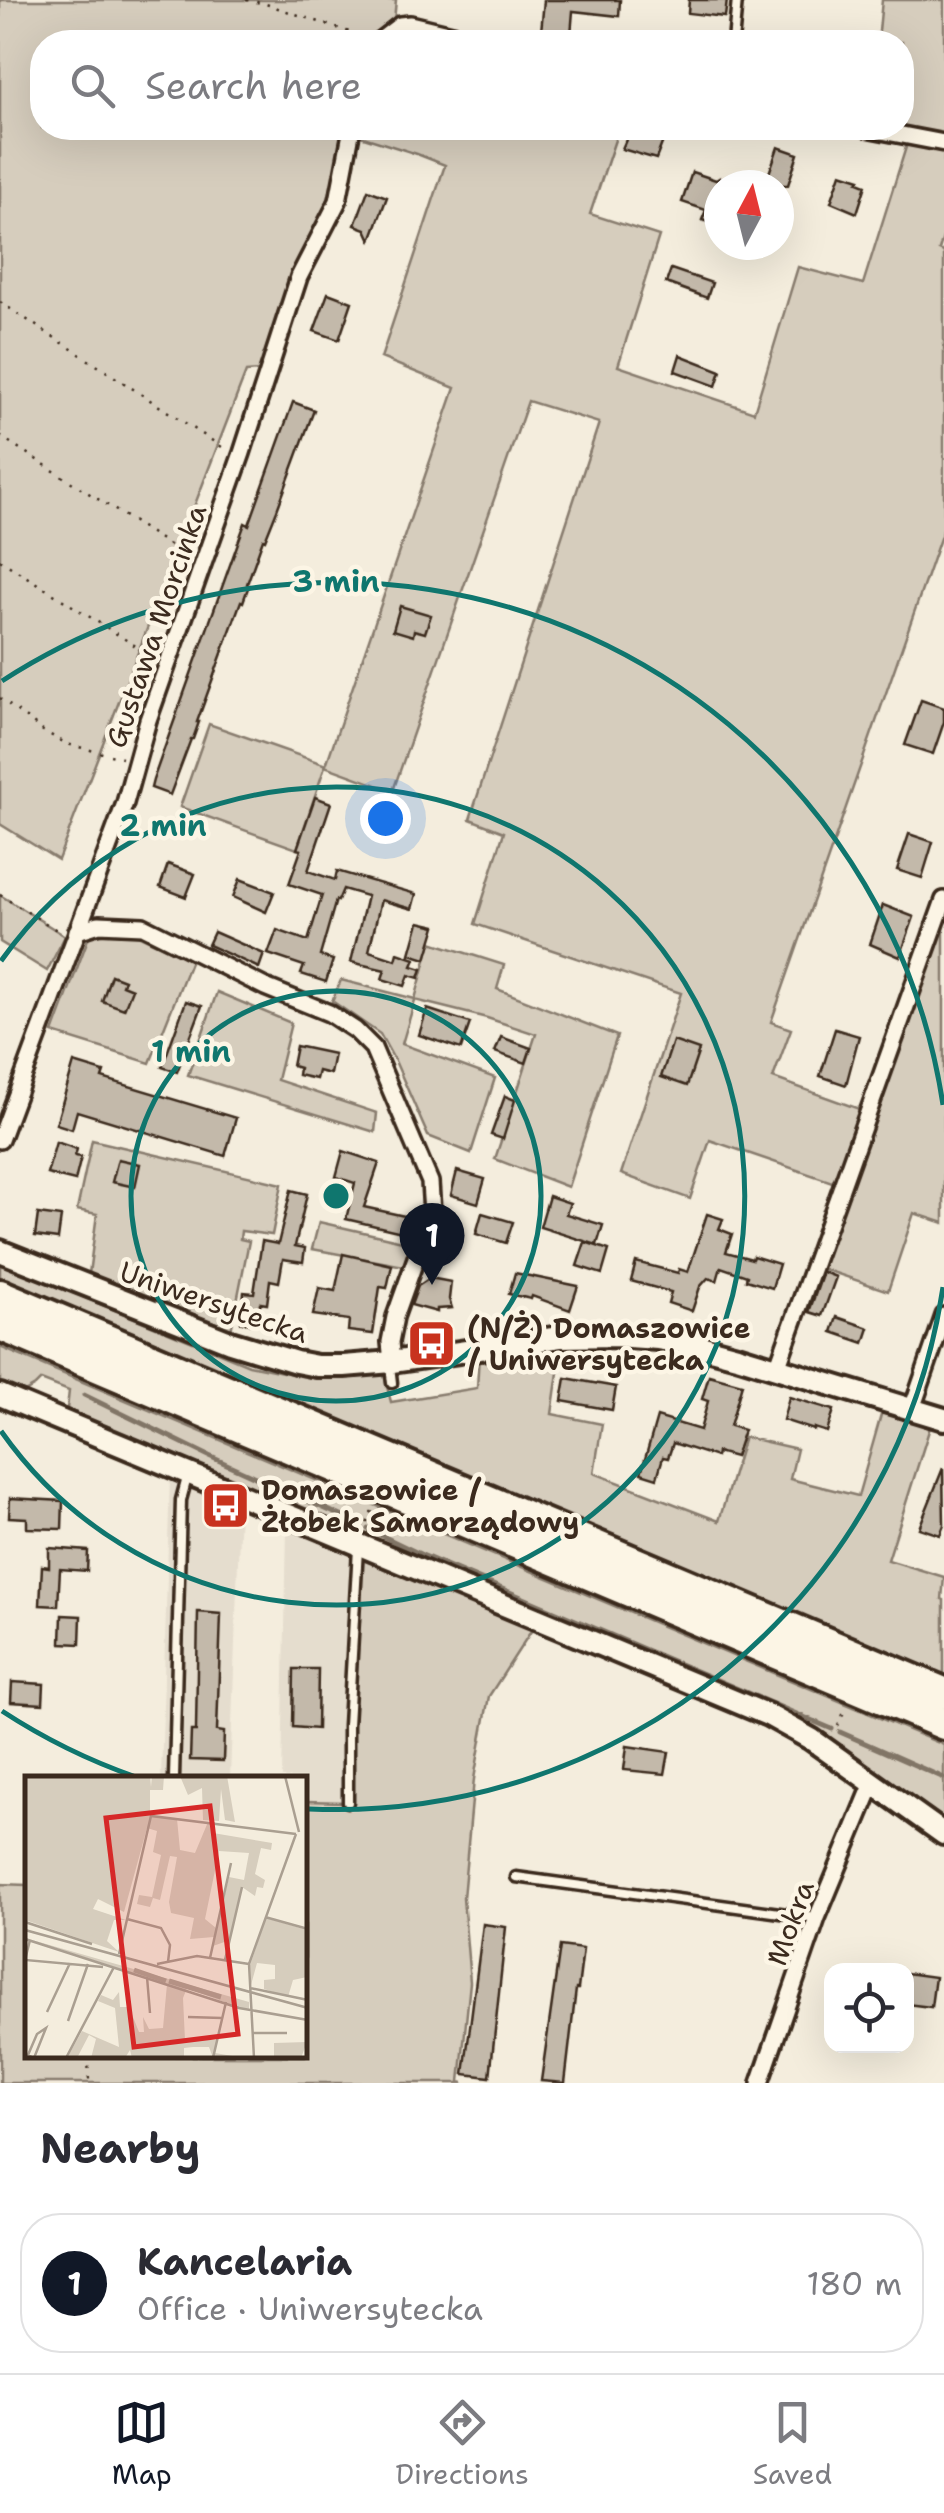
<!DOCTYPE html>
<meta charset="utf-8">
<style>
body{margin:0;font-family:"Shantell Sans",sans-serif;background:#f7f7f7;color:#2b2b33}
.controls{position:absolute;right:30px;bottom:30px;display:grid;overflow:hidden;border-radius:20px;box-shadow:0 10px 40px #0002}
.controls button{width:90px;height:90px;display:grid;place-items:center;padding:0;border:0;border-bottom:2px solid #e1e1e2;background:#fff;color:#2b2b33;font:50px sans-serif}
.compass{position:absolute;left:704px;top:170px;width:90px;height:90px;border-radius:50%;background:#fff;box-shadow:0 10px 40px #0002;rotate:7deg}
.you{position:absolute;left:385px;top:818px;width:35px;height:35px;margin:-25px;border:8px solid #fff;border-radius:50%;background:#1a73e8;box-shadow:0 0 0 15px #1a73e833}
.badge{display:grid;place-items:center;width:65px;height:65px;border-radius:50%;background:#111827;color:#fff;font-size:32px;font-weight:700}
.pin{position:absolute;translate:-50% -82px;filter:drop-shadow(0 2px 5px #0008)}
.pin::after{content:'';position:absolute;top:52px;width:35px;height:30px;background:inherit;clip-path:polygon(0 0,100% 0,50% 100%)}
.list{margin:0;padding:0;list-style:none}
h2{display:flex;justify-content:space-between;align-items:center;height:130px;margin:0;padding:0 40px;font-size:42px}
h2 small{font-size:32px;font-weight:400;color:#7c7c81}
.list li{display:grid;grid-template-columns:65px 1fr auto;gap:30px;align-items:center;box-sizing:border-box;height:140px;margin:0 20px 20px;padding:0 20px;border:2px solid #e1e1e2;border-radius:40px}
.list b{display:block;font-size:38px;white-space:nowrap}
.list p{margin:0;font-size:32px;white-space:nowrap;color:#7c7c81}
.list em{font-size:32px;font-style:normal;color:#7c7c81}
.icon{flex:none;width:55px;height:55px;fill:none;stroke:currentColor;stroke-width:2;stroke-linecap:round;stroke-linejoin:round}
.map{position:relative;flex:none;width:944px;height:2083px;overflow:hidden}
.search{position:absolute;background:#fff;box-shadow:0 10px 40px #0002;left:30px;right:30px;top:30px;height:110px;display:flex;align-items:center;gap:25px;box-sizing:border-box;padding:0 35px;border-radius:40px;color:#7c7c81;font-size:38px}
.sheet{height:290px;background:#fff}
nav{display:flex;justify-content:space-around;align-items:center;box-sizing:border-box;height:140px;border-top:2px solid #e1e1e2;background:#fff;font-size:28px;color:#7c7c81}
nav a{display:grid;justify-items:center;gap:5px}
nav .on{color:#111827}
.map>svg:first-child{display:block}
</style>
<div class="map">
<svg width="944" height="2083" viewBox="0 0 944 2083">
<rect width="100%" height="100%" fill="#f4eddd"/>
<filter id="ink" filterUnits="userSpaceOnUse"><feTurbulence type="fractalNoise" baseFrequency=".01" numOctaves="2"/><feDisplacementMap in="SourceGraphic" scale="20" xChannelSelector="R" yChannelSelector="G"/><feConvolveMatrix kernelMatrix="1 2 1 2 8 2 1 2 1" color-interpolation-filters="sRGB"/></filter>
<g filter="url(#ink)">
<g fill="#e5ddce">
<path d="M170,1476L240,1507L230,1778H161Z"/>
<path d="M287,1527L358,1555L348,1802L305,1801V1778H282Z"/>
</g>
<g fill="#d6cdbd" stroke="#887c6e" stroke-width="2.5">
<path d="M0,0H396L394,21L386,26L372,42H42V128H345L328,200L291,280L259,371L246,372L58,860L0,824Z"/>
<path d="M882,0H944V135L895,128H902V42H878Z"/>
<path d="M359,128H619L590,214L659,236L618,366L754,412L798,267L863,284L907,144L944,151V234L939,250L944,252V527L771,1022L791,1029L773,1078L862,1110L835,1183L710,1140L690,1199L621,1174L681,993L475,924L504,832L470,819L599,423L528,401L393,791L325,766L297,849L180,807L209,724L326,765L455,388L381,358L445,165L417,154L357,135Z"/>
<path d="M0,895L65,936L47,971L0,942Z"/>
<path d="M944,925V1223L914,1213L888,1291L820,1268Z"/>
<path d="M106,933L138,935L191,960L150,1063L53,1033L89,936Z"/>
<path d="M431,942L504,965L497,989L617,1036L568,1187L495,1159L536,1034L487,1018L415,1000L402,1044L495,1078L471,1153L428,1136L396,1063L380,1034L332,1001L341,980L415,999Z"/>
<path d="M217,992L291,1023L277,1080L377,1113L375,1132L188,1075Z"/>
<path d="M92,1140L282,1184L272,1235L241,1231L240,1239L249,1241L231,1331L89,1274L97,1214L77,1210Z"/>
<path d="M319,1222L411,1243L404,1266L312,1249Z"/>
<path d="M0,1263L249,1365L312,1378L348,1377L383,1371L391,1402L477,1388L479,1355L562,1345L552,1414L602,1424L594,1473L719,1521L744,1437L797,1449L790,1479L858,1496L883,1408L931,1424L888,1560L944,1577L942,1599L944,1600V1677L0,1281Z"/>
<path d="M0,1347L944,1745V1824L813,1733L69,1418L67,1409L69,1391L41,1380L35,1386L21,1394L0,1386Z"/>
<path d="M358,1555L535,1625L489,1696L474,1779L463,1898L470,1982L460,2082L464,2083H0V1884L27,1885L28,2056H305V1801L347,1802Z"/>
</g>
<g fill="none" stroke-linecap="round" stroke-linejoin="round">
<g stroke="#817466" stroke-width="5">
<path d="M84,1395L209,1456L361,1525"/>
<path d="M368,1529L422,1555L832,1729"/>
<path d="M840,1732L944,1778"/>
</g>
</g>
<g fill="#c3b9aa" stroke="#3b2a1e" stroke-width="2.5">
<path d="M544,0H620L619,16L573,11L571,35L541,32Z"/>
<path d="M689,0H727L725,17L688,13Z"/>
<path d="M631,128H641L665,136L656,159L622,149Z"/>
<path d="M778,147L798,154L788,185H765Z"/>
<path d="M692,172L716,180L719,178V226L702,220L706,210L682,202Z"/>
<path d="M841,173L860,179L858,182L866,185L857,213L831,202Z"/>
<path d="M368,190L387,197L371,240L366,229L355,225Z"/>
<path d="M671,269L712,283L707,298L666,283Z"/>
<path d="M328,293L352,302L339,340L314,331Z"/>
<path d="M680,355L721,371L716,386L675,371Z"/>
<path d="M293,402L314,410L277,510L265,540L263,539L247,584L249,585L243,602L241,601L197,722H199L193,739H191L170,795L151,788L153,780L245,523L249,525Z"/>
<path d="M400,606L431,615L425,633L414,630L413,636L393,630Z"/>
<path d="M921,700L944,708V722L933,754L905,745Z"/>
<path d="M315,797L331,803L308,871L335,880L337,871L416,894L412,909L381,900L369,951L396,960L398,953L415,959L412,966L422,969L419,978L409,975L405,986L382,979L385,970L351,962L367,896L343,889L338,901L336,900L320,956L333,960L326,982L301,974L304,966L268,954L277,930L308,941L322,895L289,884L301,850L297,849Z"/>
<path d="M909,834L933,842L922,878L897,870Z"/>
<path d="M168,864L195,874L186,897L160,887Z"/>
<path d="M240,879L274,892L266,912L233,897Z"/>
<path d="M883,905L914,917L900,957L870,944Z"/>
<path d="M419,922L436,926L426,959L410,954Z"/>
<path d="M214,932L264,954L259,968L208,945Z"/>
<path d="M111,975L124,980L122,985L132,989L124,1009L102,1001Z"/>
<path d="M186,1001L202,1006L177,1072L162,1067Z"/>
<path d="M427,1009L470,1023L461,1049L419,1035Z"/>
<path d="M835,1029L859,1036L846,1085L820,1076Z"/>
<path d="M501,1037L531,1048L526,1063L495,1052Z"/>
<path d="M673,1041L699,1050L687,1086L661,1077Z"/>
<path d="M296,1046L334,1054L330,1074L318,1071L316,1079L298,1075L299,1068L292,1066Z"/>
<path d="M74,1063L104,1072L102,1078L236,1118L225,1156L77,1111L72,1129L56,1124Z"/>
<path d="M505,1096L515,1100L503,1139L491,1135Z"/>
<path d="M56,1142L77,1149L75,1156L81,1157L75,1181L47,1174Z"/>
<path d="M343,1151L379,1163L364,1207L409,1217L406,1233L346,1219L355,1183L336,1177Z"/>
<path d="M118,1159L140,1164L135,1187L112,1182Z"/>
<path d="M457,1171L485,1179L478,1203L451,1195Z"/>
<path d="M291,1190L307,1194L295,1246L305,1248L303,1262L283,1259L279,1282L270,1280L267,1304L260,1303L257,1324L241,1322L244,1292L254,1293L262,1241L278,1244Z"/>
<path d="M549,1196L570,1203L566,1214L603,1225L597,1245L540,1227Z"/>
<path d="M482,1213L513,1222L506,1243L476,1234Z"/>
<path d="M38,1214L61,1217L58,1239L35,1236Z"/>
<path d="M707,1214L723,1219L719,1229L732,1234L726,1252L752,1259L753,1256L779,1264L772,1288L746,1280L747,1276L721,1267L717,1281L708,1278L700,1287L692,1311L668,1303L671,1292L631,1281L636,1262L678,1273L679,1269L688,1272Z"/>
<path d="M585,1242L609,1250L602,1274L577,1266Z"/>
<path d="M343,1254L392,1265L387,1288L380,1287L373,1334L348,1331L349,1320L313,1315L319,1288L335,1291Z"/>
<path d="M823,1272L836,1277L822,1316L809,1312Z"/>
<path d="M515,1273L578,1286L570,1310L532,1296L531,1299L509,1294Z"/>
<path d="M430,1278L451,1282L449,1299L452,1308L437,1309V1312L411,1305L418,1286Z"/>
<path d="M837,1317L869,1328L864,1343L832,1332Z"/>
<path d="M709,1375L742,1384L730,1426L744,1430L735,1457L717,1452L716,1457L673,1443L668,1458L663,1457L657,1478L641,1473L657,1417L700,1430L708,1401L702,1399Z"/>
<path d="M566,1378L616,1387L612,1410L562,1401Z"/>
<path d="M789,1397L834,1410L827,1432L814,1428V1430L783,1420Z"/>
<path d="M943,1468L944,1525L940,1535L919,1528Z"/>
<path d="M10,1498L63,1501L62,1529L27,1528V1518L9,1517Z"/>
<path d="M49,1548L88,1551L87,1571L60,1569L58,1606L40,1605L42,1566L49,1567Z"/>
<path d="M198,1612L221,1614L217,1731L224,1732L223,1761L190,1760L191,1731H196Z"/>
<path d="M62,1615L81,1616L80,1644L61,1643Z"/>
<path d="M294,1669H318L317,1729L293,1727Z"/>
<path d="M12,1682L44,1684L43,1704L11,1702Z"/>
<path d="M627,1746L669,1752L665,1774L624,1770Z"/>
<path d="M483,1924L506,1927L490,2077L464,2074Z"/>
<path d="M560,1946L583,1949L578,1989H576L565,2083L541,2081Z"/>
<path d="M906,1973L935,1977L931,2007L906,2004Z"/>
</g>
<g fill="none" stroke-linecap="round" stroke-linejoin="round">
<defs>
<g id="service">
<path d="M733,42L737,0"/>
<path d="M390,1366L392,1383"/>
<path d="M174,1778L181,1500L188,1474"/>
<path d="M348,1802V1725L358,1548"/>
<path d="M516,1877L817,1918"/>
</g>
<g id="minor">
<path d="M378,42L400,25L410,24L485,42"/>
<path d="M866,128L944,143"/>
<path d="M77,931L99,924L143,926L265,987L329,1013L355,1030L373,1048L430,1182L432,1213L395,1317L390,1342L392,1362"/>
<path d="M0,1140L125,803L148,720L242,453L299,277L338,201L352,128"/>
<path d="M777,1368L944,900"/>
<path d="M912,1409L944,1316"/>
<path d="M760,2083L817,1918L873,1783"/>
</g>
<g id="tertiary">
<path d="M0,1251L230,1342L296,1362L317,1366H344L392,1362L560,1337L614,1336L658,1339L696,1345L737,1356L944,1419"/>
<path d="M0,1395L768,1715L811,1739L944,1834"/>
</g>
<g id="motorway">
<path d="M0,1295L944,1693"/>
<path d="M0,1325L944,1724"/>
</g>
</defs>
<use href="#service" stroke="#3b2a1e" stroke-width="15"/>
<use href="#minor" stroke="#3b2a1e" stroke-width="22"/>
<use href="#tertiary" stroke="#3b2a1e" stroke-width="28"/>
<use href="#motorway" stroke="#3b2a1e" stroke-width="38"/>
<g stroke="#3b2a1e" stroke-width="2.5" stroke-dasharray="2.5 8" stroke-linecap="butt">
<path d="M246,0L266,4L364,37"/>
<path d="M0,302L225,449"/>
<path d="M0,436L188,557"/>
<path d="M0,560L153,657"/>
<path d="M0,698L43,731L67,744L122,758"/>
<path d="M0,895L60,932"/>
<path d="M367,1523L372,1511"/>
<path d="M838,1726L845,1710"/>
<path d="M88,2056L89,2083"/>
</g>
<use href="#service" stroke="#fcf5e5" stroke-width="8"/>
<use href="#minor" stroke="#fcf5e5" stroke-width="15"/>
<use href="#tertiary" stroke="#fcf5e5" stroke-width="20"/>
<use href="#motorway" stroke="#fcf5e5" stroke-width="30"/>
</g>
</g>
<g fill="none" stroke="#0f766e" stroke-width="5">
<circle cx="336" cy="1196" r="205"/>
<path d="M1 961A409 409 0 1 1 1 1431"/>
<path d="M943 1287A614 614 0 0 1 309 1809M136 1777A614 614 0 0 1 2 1711M2 681A614 614 0 0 1 943 1105"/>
</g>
<defs>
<symbol id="bus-square" viewBox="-11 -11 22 22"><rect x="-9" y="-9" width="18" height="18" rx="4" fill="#c8321e" stroke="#fcf5e5"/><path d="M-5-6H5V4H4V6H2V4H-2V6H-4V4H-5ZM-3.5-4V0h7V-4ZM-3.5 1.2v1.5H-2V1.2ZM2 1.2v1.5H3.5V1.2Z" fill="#fff"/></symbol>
</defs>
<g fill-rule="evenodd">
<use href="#bus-square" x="404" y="1316" width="55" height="55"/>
<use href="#bus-square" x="198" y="1478" width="55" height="55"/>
</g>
<g text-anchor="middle" stroke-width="9" stroke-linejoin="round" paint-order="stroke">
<g font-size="28" fill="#3b2a1e" stroke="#fcf5e5">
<text transform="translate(156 626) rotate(-71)" y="10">Gustawa Morcinka</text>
<text transform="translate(214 1302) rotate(19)" y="10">Uniwersytecka</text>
<text transform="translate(790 1923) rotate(-70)" y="10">Mokra</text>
</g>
<g font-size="28" font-weight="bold" fill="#3b2a1e" stroke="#fcf5e5" text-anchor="start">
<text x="467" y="1338">(N/Ż) Domaszowice<tspan x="467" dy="32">/ Uniwersytecka</tspan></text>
<text x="261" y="1500">Domaszowice /<tspan x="261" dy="32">Żłobek Samorządowy</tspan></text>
</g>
</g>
<g transform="translate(25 1776)">
<rect width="282" height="282" fill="#f4eddd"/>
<path d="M0,0H125L126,11L127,0H139L138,14H125V39L152,43L155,74L170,77L183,46H190L188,57L247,67L246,74L236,72L230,98L240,104L238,112L232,111L230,120L217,111L205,164L188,170L204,101L219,104L224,77L194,75L180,143L191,152L189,161L165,163L169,142L146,137L144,126L152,81L145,80L135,124L128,122L125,131L112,128L114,119L127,121L136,79L128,76L132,55L122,52L99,136L73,123L68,133L101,144H89L82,165L94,176L0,144ZM155,0H202L210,46L200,44L196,13L194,45L178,44L177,12L163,19ZM241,142L282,154V201L268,204L263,221L239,213V204L250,203V189L232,187L226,209L225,189ZM0,162L224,226V233L212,231L162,212L158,222L160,264H192L190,277L219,282H188L184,271H168L159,272V282H107L105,274L100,282H66L71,263L64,259L52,282H42L57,255L94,271L90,232L73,225L76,219L88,224L94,216L95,231H104L114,256H119L118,241L124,253L138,252L142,208ZM282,266L276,282H249V267Z" fill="#d6cdbd"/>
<path fill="none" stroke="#b0a596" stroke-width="5" d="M109,194L141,205M144,205L196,221"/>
<path fill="none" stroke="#aa9f91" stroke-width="2.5" d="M260,0L274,56M240,141L283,153M102,143L136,152L145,169L143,186M0,146L67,168M0,154L283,232M0,163L214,232L283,244M5,164L0,184L78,191M94,178L126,40L271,58M185,182L206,87M200,184L217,111M132,188L172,180L224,188M122,201L125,237M225,212L283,224M22,236L45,187M163,241L197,242M43,245L63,188M21,252L9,282L3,279L12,258ZM228,257H262M41,282L89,191M188,282L201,226M229,282L224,188L271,58"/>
<path fill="#d62828" fill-opacity="0.15" stroke="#d62828" stroke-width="5" d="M185,30L213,258L109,271L81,42Z"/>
<rect width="282" height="282" fill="none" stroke="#3b2a1e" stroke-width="5"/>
</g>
<circle cx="336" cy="1196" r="15" fill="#0f766e" stroke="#fcf5e5" stroke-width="5"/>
<g font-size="30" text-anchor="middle" font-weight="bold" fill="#0f766e" stroke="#fcf5e5" stroke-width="9" stroke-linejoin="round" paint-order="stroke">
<text x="336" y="592">3 min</text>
<text x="163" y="836">2 min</text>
<text x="191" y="1062">1 min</text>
</g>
</svg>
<div class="controls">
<button><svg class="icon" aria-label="locate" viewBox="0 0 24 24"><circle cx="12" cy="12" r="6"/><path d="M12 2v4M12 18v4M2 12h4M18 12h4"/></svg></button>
</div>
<svg class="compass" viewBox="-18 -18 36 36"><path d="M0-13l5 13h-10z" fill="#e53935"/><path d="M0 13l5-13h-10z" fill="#7c7c81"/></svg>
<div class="you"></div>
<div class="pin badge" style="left:432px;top:1285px">1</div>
<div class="search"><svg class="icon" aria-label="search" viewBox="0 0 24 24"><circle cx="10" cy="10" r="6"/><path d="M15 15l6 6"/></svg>Search here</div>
</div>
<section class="sheet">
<h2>Nearby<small></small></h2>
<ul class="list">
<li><span class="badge">1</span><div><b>Kancelaria</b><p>Office · Uniwersytecka</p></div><em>180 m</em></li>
</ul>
</section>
<nav>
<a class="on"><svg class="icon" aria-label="map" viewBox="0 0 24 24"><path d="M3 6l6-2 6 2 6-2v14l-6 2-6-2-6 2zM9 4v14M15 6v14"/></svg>Map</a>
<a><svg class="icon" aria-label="directions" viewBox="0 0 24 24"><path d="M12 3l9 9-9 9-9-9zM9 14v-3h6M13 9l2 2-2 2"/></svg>Directions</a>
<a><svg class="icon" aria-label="saved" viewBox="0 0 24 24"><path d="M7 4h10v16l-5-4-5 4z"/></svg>Saved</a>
</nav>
